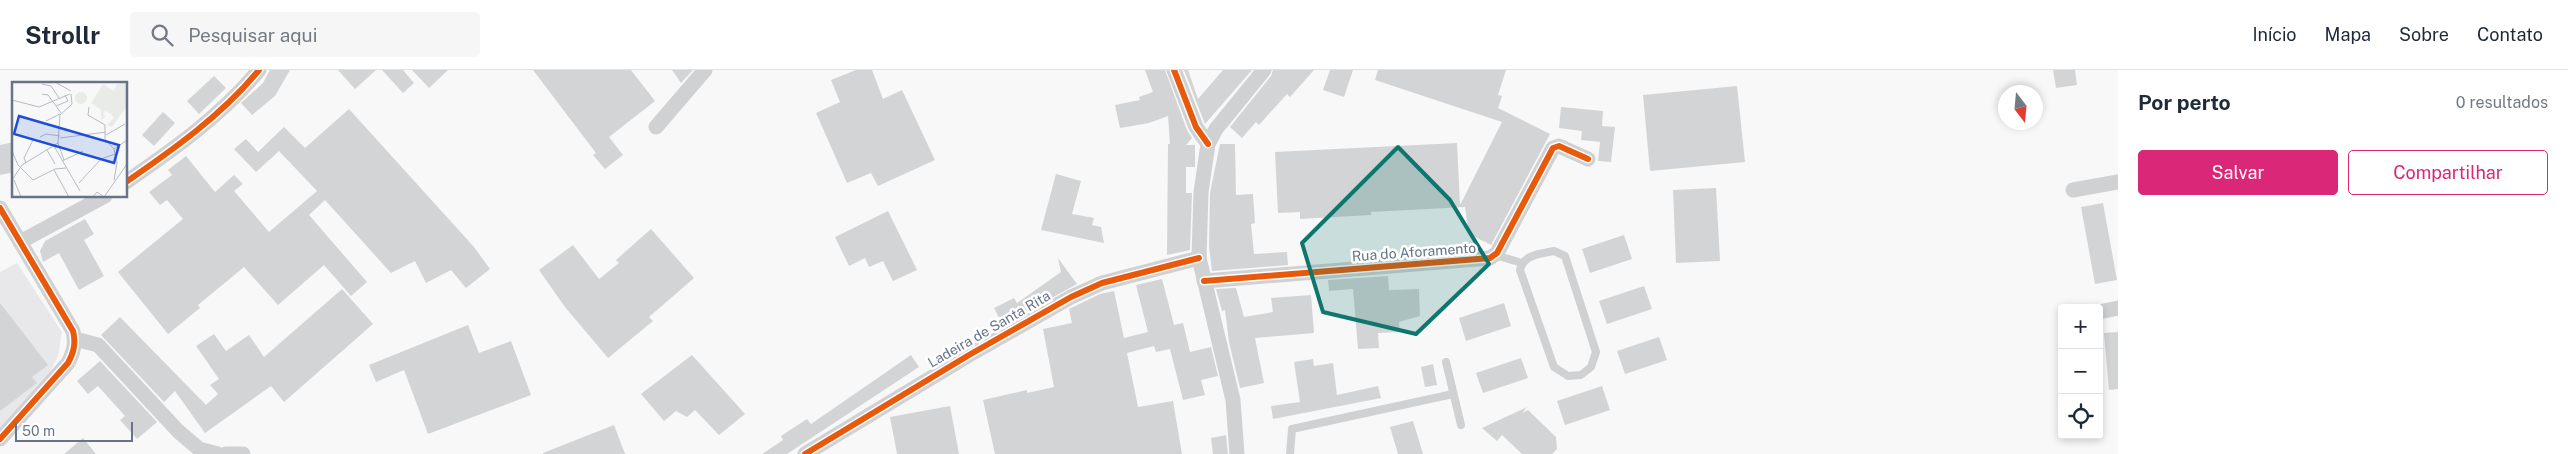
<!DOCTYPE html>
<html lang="pt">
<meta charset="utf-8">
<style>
body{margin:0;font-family:"Public Sans",sans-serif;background:#f6f6f7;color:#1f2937}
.controls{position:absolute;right:15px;bottom:15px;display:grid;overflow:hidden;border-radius:5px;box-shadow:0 2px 8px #0003}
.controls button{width:45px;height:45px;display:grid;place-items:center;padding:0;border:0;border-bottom:1px solid #e0e1e3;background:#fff;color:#1f2937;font:25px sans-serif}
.compass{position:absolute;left:1998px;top:15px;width:45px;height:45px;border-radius:50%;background:#fff;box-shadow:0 2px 8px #0003;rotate:164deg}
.scale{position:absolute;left:15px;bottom:12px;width:118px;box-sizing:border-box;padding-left:5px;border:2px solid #677389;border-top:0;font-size:14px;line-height:18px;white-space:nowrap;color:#677389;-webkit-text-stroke:4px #fff;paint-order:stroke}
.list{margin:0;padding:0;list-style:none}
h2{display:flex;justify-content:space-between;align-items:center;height:65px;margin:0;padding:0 20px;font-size:21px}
h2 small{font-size:16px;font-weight:400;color:#747a83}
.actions{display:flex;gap:10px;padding:15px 20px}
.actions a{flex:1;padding:11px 0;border:1px solid #db2777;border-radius:5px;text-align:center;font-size:18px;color:#db2777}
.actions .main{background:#db2777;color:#fff}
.icon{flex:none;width:28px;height:28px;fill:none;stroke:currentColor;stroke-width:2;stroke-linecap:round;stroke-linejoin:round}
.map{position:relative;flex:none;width:2118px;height:384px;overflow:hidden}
header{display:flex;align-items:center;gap:30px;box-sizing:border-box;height:70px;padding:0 25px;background:#fff;border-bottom:1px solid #e0e1e3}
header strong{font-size:24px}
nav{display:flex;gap:28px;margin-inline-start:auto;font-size:18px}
.search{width:350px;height:45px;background:#f6f6f7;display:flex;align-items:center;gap:12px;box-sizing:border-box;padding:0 18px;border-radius:5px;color:#747a83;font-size:19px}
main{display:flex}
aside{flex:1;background:#fff}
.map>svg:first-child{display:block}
</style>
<header>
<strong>Strollr</strong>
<div class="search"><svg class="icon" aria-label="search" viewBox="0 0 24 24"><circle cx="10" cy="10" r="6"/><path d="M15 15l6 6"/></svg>Pesquisar aqui</div>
<nav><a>Início</a><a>Mapa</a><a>Sobre</a><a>Contato</a></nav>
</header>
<main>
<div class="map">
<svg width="2118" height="384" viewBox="0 0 2118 384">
<rect width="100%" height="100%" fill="#f8f8f8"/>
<path fill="#e8e8ea" d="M17,193L62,262L58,286L47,308L0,361V202Z"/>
<g fill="#d3d4d5">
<path d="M270,0H290L275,26L252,45L241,33L263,13Z"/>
<path d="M338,0H376L355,19Z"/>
<path d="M382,0H403L414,13L403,23Z"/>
<path d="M412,0H448L429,18Z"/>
<path d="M533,0H631L655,31L609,67L623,85L605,99L593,85L596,83Z"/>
<path d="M672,0H693L681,13Z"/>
<path d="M856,0H872L883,29L902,20L935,90L878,116L871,103L847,113L816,43L840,32L831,10Z"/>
<path d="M1145,0H1165L1187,60L1192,68L1186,75H1195V97H1186V123H1192L1190,180L1167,185L1168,74H1170L1168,46L1149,53L1120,58L1115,35L1140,30L1139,27L1153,22Z"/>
<path d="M1184,0H1188L1198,29L1223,0H1252L1205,54Z"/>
<path d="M1273,0H1314L1290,27L1287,24L1259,55L1256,52L1242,68L1230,57L1271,6Z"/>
<path d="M1330,0H1353L1344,27L1323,20Z"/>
<path d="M1378,0H1506L1498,25L1502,26L1498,38L1550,64L1491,175L1469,164L1465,137L1371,142V145L1300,149V142L1278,143L1275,82L1457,73L1460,135L1502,52L1375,10Z"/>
<path d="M2053,0H2075L2077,15L2056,18Z"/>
<path d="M214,6L226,18L199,44L187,31Z"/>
<path d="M1737,16L1745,92L1650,101L1643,25Z"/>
<path d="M1561,37L1603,41L1602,56L1615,57L1611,92L1598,91L1600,72L1581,70L1582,61L1559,58Z"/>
<path d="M349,39L474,177L490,199L466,218L451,200L426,213L415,191L391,203L325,130L309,145L367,212L351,226L324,195L278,235L244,197L198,235L200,238L168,264L118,202L183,149L167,130L160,135L149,122L172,105L168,100L186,86L215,122L234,105L243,114L234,121L269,162L317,121L279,81L256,102L234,79L246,69L258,82L284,57L305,78Z"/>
<path d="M163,42L175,53L154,76L142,65Z"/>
<path d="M14,72V102L0,105V75Z"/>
<path d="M1220,74H1235L1236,125L1253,124L1255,153L1251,154L1254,184L1287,182L1288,195L1212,201L1209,176L1210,123Z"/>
<path d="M1056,104L1081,111L1072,144L1094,148L1092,155L1101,157L1104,173L1041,160Z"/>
<path d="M1716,118L1720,191L1676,193L1673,120Z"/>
<path d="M2103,133L2117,210L2095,214L2081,137Z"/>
<path d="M888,141L917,200L893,211L883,191L869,197L865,188L849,196L835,167Z"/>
<path d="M85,149L94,164L84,170L104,206L79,220L59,183L43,192L40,181L45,171Z"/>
<path d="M651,159L694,208L649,247L653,251L608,288L565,237L539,200L573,175L599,209L619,193L616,190Z"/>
<path d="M1624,165L1632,189L1590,203L1582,179Z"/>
<path d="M1058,188L1077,214L1003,255L994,238L1014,228L1017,233L1061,202Z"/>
<path d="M1388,206L1389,220L1419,219L1420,246L1399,252L1400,262L1378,263L1379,278L1358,279L1353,219L1329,221L1328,210Z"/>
<path d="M1162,209L1174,255L1183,253L1190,282L1211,277L1218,306L1201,310L1205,325L1183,330L1170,279L1156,282L1154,276L1127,283L1138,337L1173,331L1182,384H995L983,330L1027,320V323L1054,317L1043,259L1072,253L1069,239L1100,224L1114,221L1124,268L1148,262L1136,215Z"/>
<path d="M1644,216L1652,239L1607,254L1599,231Z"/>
<path d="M1236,218L1244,247L1273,242L1271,228L1311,225L1314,263L1255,268L1264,313L1240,318L1229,272L1225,240L1222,241L1216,219Z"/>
<path d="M342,219L373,254L284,332L271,316L205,363L175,321L164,332L101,265L120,247L206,335L218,324L210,315L219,309L196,276L214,264L226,281L249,265L264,287Z"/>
<path d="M0,233L48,295L32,307L37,313L0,341Z"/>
<path d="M1504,233L1511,256L1466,271L1459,248Z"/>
<path d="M468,255L479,283L511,271L531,325L428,364L404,300L376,312L369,295Z"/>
<path d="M2118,262V319L2109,320L2104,263Z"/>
<path d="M1659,267L1667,290L1625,304L1617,281Z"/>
<path d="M692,285L745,344L719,365L695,340L687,347L676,341L664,351L641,324Z"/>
<path d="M911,285L919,297L787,384H762L783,370L781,366L807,349L811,354Z"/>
<path d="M1521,288L1528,308L1483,323L1476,303Z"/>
<path d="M1313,289L1314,296L1333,293L1337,325L1378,316L1381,328L1273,349L1271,336L1300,332L1294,292Z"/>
<path d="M100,291L157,352L137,369L120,350L125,346L98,316L88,324L77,311Z"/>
<path d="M1433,294L1437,315L1425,317L1421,297Z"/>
<path d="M1602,316L1610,340L1565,355L1557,331Z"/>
<path d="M950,336L959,384H897L890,347Z"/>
<path d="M1527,337L1522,343L1528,340L1556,367L1557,379L1552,384H1522L1502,365L1497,371L1482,358Z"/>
<path d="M1413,351L1423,384H1398L1390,357Z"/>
<path d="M614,355L625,384H543V383Z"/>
<path d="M1226,365L1228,384H1213L1211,368Z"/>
<path d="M83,368L96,384H64Z"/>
</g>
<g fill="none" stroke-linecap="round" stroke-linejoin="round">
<g stroke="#d0d1d3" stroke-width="8">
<path d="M1554,181L1565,186L1596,282L1591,297L1581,305L1568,306L1554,297L1520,200C1524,184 1540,184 1554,181Z"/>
<path d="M1495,185L1522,193"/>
<path d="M1446,292L1461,355"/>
<path d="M1290,384L1292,359L1453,324"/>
</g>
<g stroke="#d0d1d3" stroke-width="15">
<path d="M1174,0L1196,57L1208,74"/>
<path d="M656,57L705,0"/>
<path d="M126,112C174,79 222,45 259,0"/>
<path d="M2073,120L2118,112"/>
<path d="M0,138L73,261C76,273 74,282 68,293L0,369"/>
<path d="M20,172L105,126"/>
<path d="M1204,211L1490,188L1497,183L1553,78L1559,76L1588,89"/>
<path d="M2099,242L2118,238"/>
<path d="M75,269L98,275L178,361L199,379L218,384"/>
<path d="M226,384H243"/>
<path d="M805,384L969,285L1071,227L1102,213L1199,188"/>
<path d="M1237,384L1233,330L1199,188L1201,122L1208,74L1216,59L1264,0"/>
</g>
<defs>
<g id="cycleway">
<path d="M1174,0L1196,57L1208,74"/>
<path d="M126,112C174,79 222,45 259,0"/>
<path d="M0,138L73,261C76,273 74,282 68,293L0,369"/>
<path d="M1204,211L1490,188L1497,183L1553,78L1559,76L1588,89"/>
<path d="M805,384L969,285L1071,227L1102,213L1199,188"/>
</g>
</defs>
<use href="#cycleway" stroke="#fff" stroke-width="9"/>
<use href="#cycleway" stroke="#e8590c" stroke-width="6"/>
</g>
<path fill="#0f766e" fill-opacity="0.2" stroke="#0f766e" stroke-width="4" stroke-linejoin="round" d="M1398,77L1450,130L1489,194L1416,264L1323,242L1302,173Z"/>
<g text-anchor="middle" stroke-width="5" stroke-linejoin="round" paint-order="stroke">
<g font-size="14" fill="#677389" stroke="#fff">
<text transform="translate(1414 182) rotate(-4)" y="5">Rua do Aforamento</text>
<text transform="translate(989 259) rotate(-30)" y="5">Ladeira de Santa Rita</text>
</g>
</g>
<g transform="translate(12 12)">
<rect width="115" height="115" fill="#f8f8f8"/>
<path d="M111,1L115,4V24L100,45L95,43L102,36L99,32L93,29L91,32L94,35L89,38V28L79,21L91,2L102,9L105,2ZM63 16a6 6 0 1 1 12 0a6 6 0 1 1-12 0Z" fill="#e8ebe6"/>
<path fill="none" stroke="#b5bbc5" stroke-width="1" d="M43,0L59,9M30,2L39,4L47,16M30,12L36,13L49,31M0,18L27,25L58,12M44,24L56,19L53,13M77,25L76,33L93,43V57L102,67M34,39L48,32M94,53L113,42M28,55L34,52L48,54M48,56L94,50M46,61L52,78M42,64L68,109M35,68L43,82M0,69L6,83L21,98L43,87L54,86M50,79L71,69M14,81L12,76L21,58M42,88L57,115M0,98L10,83L46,61L48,33L60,22L59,12M2,98L9,115M102,98L105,81L102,67L115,58M67,101L89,77L103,72M81,115L85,110L92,115M92,115L115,82"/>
<path fill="#1d4ed8" fill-opacity="0.15" stroke="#1d4ed8" stroke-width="2.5" d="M7,34L107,63L102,81L2,52Z"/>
<rect width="115" height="115" fill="none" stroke="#677389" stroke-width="2.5"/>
</g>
</svg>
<div class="controls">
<button>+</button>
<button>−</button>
<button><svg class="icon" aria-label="locate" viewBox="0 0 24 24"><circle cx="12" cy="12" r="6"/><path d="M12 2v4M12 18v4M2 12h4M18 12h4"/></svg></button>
</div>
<svg class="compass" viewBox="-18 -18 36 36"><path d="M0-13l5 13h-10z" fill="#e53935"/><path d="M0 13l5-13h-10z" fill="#747a83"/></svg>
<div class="scale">50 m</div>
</div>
<aside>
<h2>Por perto<small>0 resultados</small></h2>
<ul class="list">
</ul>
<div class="actions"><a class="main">Salvar</a><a>Compartilhar</a></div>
</aside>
</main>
